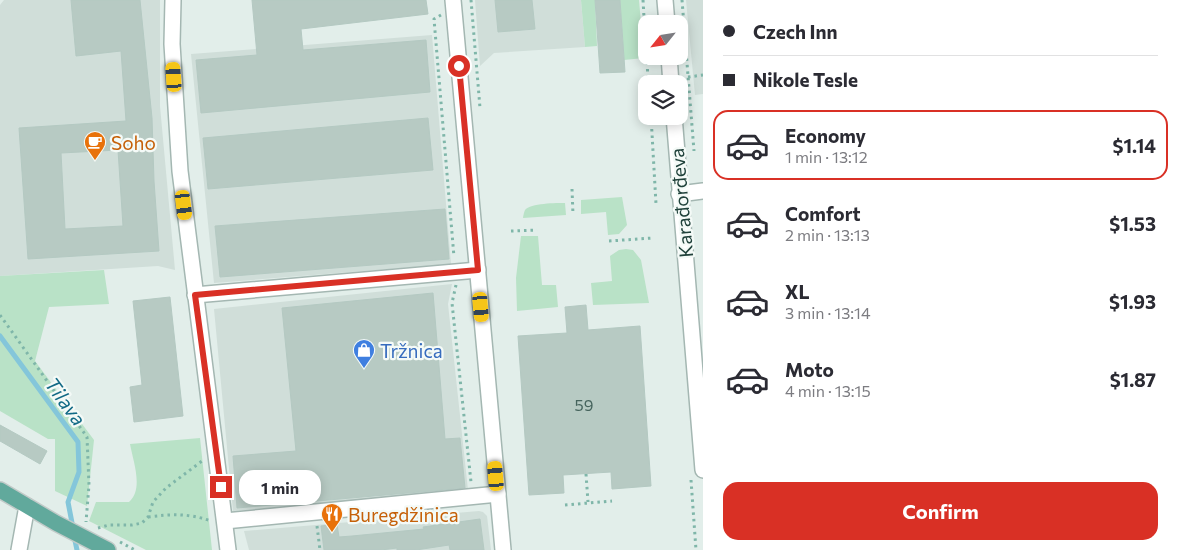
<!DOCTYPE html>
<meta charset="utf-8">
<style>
body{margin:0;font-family:Commissioner,sans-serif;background:#f7f7f7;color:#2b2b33;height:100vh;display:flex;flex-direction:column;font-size:19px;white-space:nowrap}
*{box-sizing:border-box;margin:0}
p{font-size:16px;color:#7c7c81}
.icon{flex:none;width:28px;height:28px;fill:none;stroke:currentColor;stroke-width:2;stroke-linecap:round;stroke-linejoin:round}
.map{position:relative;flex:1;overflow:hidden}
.side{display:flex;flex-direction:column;background:#fff;width:475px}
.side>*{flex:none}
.guide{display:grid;align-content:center;height:110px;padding:0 20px;background:#fff}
.needle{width:32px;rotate:240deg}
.controls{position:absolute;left:638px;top:15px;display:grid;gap:10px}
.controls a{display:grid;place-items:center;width:50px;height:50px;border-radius:10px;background:#fff;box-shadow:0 2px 12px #0003;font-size:25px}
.end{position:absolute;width:22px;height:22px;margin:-11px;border:6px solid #d93025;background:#fff;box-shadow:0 0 0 2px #fff}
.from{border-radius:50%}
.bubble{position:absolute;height:35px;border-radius:15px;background:#fff;box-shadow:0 2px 12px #0003;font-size:16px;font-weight:700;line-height:35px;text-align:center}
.car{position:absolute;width:15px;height:30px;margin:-15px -8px;border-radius:6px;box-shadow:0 0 4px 1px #0007;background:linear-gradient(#f5c518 24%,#345 0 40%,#f5c518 0 76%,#345 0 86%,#f5c518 0)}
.guide b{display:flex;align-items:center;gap:18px;height:48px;font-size:19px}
.guide b+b{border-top:1px solid #e1e1e2}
.guide i{width:12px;height:12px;background:#2b2b33}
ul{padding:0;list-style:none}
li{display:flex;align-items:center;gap:15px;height:70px;margin:0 10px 8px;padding:0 10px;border:2px solid transparent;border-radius:15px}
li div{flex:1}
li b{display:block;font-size:19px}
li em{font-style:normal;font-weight:700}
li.selected{border-color:#d93025}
li>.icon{width:45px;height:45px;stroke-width:1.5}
.action{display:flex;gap:10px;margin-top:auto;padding:10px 20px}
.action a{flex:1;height:58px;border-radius:15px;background:#d93025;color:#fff;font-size:20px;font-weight:700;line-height:58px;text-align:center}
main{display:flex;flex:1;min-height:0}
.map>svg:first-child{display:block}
.built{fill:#d0ded9}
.green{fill:#b9e2c7}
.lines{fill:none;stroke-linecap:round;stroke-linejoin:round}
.stream{stroke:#84c6da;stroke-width:5}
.building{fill:#b7cac3;stroke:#b4c9c2;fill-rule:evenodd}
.minor-casing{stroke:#a4b7b2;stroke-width:18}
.major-casing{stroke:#c1cac8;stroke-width:18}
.path{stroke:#7fb6a9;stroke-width:3;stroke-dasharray:2.5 4;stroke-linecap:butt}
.minor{stroke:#fff;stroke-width:15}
.major{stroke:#61a99c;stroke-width:15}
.route{stroke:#d93025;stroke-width:6}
.labels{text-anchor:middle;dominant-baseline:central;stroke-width:4.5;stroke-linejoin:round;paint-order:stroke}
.number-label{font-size:16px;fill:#46645d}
.food-label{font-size:19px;fill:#c56008;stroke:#f4faf7;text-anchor:start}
.street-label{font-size:19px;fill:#20423b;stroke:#f4faf7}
.shop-label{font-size:19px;fill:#366cbe;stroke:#f4faf7;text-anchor:start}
.water-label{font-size:20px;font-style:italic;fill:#126a86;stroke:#f4faf7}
</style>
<main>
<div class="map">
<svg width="703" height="550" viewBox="0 0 703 550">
<rect width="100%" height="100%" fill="#e2eeea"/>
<!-- built -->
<g class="built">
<polygon points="4,0 160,0 160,106 175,270 158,266 0,276 0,5"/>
<polygon points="475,0 581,0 585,47 494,53 480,66"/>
<polygon points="686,0 703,0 703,94 695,95"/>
<polygon points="432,35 451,264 214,283 191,54"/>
<polygon points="452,284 448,304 468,490 233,511 214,309"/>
<polygon points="479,511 483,512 487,516 491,550 249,550 244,531"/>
</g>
<!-- green -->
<g class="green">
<polygon points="581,0 595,0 597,46 585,47"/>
<polygon points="620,0 639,0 644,58 624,60"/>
<polygon points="622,197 627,225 619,234 608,235 606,212 581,214 581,200"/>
<path d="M565,203L566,215L523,218C523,217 524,212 525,210C530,203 557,203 565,203Z"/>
<polygon points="521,236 538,236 542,285 556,285 558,307 517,311 516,278"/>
<polygon points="626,249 633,250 641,260 649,303 593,305 591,283 612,281 610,256 619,250"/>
<polygon points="104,270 109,304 49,307 35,361 94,440 87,506 55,491 55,439 48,439 0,411 0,276"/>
<path d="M200,438L212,550H146L89,521L96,502H129C144,489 133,461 130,444Z"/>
</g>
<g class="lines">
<!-- stream -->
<g class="stream">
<polyline points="0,336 78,442 79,472 68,502 73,528"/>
<polyline points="74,536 77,550"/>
</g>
</g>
<!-- building -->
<g class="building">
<path d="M71,0H140L152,118L154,181L159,251L28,259L19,128L126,121L121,51L76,56ZM118,150L123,226L65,229L61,153Z"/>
<polygon points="252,0 426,0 428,14 301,29 303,50 426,40 430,92 201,113 196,60 257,55"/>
<polygon points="495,0 532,0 535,29 498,32"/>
<polygon points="595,0 620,0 625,72 600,73"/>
<polygon points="428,118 433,170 208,189 203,138"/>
<polygon points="445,209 449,259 220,277 215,226"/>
<polygon points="433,293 445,439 460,438 465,488 237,508 233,456 296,451 282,308"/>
<polygon points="170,297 183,416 134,422 130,387 142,385 133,301"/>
<polygon points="586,305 588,330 640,326 651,486 612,489 611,472 563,475 564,493 529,495 518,336 567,333 565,307"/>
<polygon points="0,425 47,451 40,464 0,441"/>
<polygon points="480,519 484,550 450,550 449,545 416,550 397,550 397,548 381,550 324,550 321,526 337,524 339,537 352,536 424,529 423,527"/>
</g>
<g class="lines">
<!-- minor casing -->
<g class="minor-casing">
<g id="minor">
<polyline points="173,0 172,44 180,171 228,550"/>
<polyline points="453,0 503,550"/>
<polyline points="665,0 667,24"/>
<polyline points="669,56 671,84"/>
<polyline points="674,116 703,470"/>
<polyline points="679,194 703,191"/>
<polyline points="195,295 478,270"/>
<polyline points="225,521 498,494"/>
<polyline points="19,550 27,506"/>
</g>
</g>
<!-- major casing -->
<g class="major-casing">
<polyline id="major" points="0,490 56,523 108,550"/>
</g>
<!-- path -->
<g class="path">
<polyline points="471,0 480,108"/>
<polyline points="643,0 646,52"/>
<polyline points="682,0 694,151"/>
<polyline points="441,15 434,19 454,257"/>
<polyline points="647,56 648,84"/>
<polyline points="688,77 703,75"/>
<polyline points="651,116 656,204"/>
<polyline points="572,189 573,215"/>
<polyline points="511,231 537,230"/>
<polyline points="609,241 653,238"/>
<polyline points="456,285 452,303 471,482"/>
<polyline points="0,315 87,437 89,485 86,522"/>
<polyline points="586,474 588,502"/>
<polyline points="691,480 696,550"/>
<polyline points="565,505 612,501"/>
<path d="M148,517C172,514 188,513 211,521"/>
<polyline points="317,526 320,550"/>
<polyline points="98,528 109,525 132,525 142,523 148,517 153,502 166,488 202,461"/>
<polyline points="120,542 135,550"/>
</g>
<!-- minor -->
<use href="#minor" class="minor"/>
<!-- major -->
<use href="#major" class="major"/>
</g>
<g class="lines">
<!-- route -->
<polyline class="route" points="221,487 195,295 478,270 459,66"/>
</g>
<!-- icons -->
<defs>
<g id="cafe-pin" transform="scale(1.125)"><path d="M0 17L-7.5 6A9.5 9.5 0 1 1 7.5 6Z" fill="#e8710a" stroke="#f4faf7"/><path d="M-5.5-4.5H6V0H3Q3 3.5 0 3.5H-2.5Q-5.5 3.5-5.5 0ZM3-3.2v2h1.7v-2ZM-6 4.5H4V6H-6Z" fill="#fff"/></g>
<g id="shop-pin" transform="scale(1.125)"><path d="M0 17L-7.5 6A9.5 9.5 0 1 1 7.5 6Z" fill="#3f7fe0" stroke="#f4faf7"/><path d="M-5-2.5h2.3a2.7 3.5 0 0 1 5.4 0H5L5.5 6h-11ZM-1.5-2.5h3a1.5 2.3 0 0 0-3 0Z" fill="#fff"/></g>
<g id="restaurant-pin" transform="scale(1.125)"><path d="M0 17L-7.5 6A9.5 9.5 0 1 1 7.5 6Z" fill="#e8710a" stroke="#f4faf7"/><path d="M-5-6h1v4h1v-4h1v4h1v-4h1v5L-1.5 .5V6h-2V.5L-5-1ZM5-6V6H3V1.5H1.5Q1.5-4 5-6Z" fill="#fff"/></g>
</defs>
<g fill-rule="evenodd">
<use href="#cafe-pin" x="95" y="142"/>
<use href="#shop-pin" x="364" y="350"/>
<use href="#restaurant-pin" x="332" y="514"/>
</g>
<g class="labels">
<!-- number labels -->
<g class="number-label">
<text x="584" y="404">59</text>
</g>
<!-- food labels -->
<g class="food-label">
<text x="111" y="142">Soho</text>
<text x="348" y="514">Buregdžinica</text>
</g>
<!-- street labels -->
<g class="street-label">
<text transform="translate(681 203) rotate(-95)">Karađorđeva</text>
</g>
<!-- shop labels -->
<g class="shop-label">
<text x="380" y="350">Tržnica</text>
</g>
<!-- water labels -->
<g class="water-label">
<text transform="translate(66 401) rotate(54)">Tilava</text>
</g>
</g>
</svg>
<div class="controls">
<a><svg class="needle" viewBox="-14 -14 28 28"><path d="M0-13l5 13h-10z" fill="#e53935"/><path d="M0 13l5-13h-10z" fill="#7c7c81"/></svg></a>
<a><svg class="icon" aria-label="layers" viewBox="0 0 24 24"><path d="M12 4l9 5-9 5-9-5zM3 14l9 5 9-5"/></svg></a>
</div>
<i class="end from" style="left:459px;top:66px"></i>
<i class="end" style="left:221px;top:487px"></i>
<div class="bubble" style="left:239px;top:470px;width:82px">1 min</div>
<i class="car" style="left:174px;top:77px;rotate:356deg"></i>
<i class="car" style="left:184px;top:205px;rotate:173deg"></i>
<i class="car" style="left:481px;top:307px;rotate:175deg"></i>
<i class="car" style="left:496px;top:476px;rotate:355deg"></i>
</div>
<section class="side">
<div class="guide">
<b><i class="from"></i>Czech Inn</b>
<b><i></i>Nikole Tesle</b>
</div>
<ul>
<li class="selected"><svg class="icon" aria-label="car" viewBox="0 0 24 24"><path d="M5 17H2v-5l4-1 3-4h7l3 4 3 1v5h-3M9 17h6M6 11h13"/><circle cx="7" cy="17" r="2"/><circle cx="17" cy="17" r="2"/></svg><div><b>Economy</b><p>1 min · 13:12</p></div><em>$1.14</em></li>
<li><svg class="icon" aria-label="car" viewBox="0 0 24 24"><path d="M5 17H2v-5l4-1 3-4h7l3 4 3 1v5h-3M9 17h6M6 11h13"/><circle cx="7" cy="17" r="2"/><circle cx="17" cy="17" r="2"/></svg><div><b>Comfort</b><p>2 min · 13:13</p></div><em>$1.53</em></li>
<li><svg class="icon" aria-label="car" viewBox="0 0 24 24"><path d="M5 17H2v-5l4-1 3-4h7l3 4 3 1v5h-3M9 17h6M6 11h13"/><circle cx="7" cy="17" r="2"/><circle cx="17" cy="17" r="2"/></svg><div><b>XL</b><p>3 min · 13:14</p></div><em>$1.93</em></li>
<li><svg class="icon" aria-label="car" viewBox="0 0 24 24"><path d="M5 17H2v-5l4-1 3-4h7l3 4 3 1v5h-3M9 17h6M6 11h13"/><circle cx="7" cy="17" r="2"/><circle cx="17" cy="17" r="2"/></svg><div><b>Moto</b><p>4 min · 13:15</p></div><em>$1.87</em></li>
</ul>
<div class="action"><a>Confirm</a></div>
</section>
</main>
